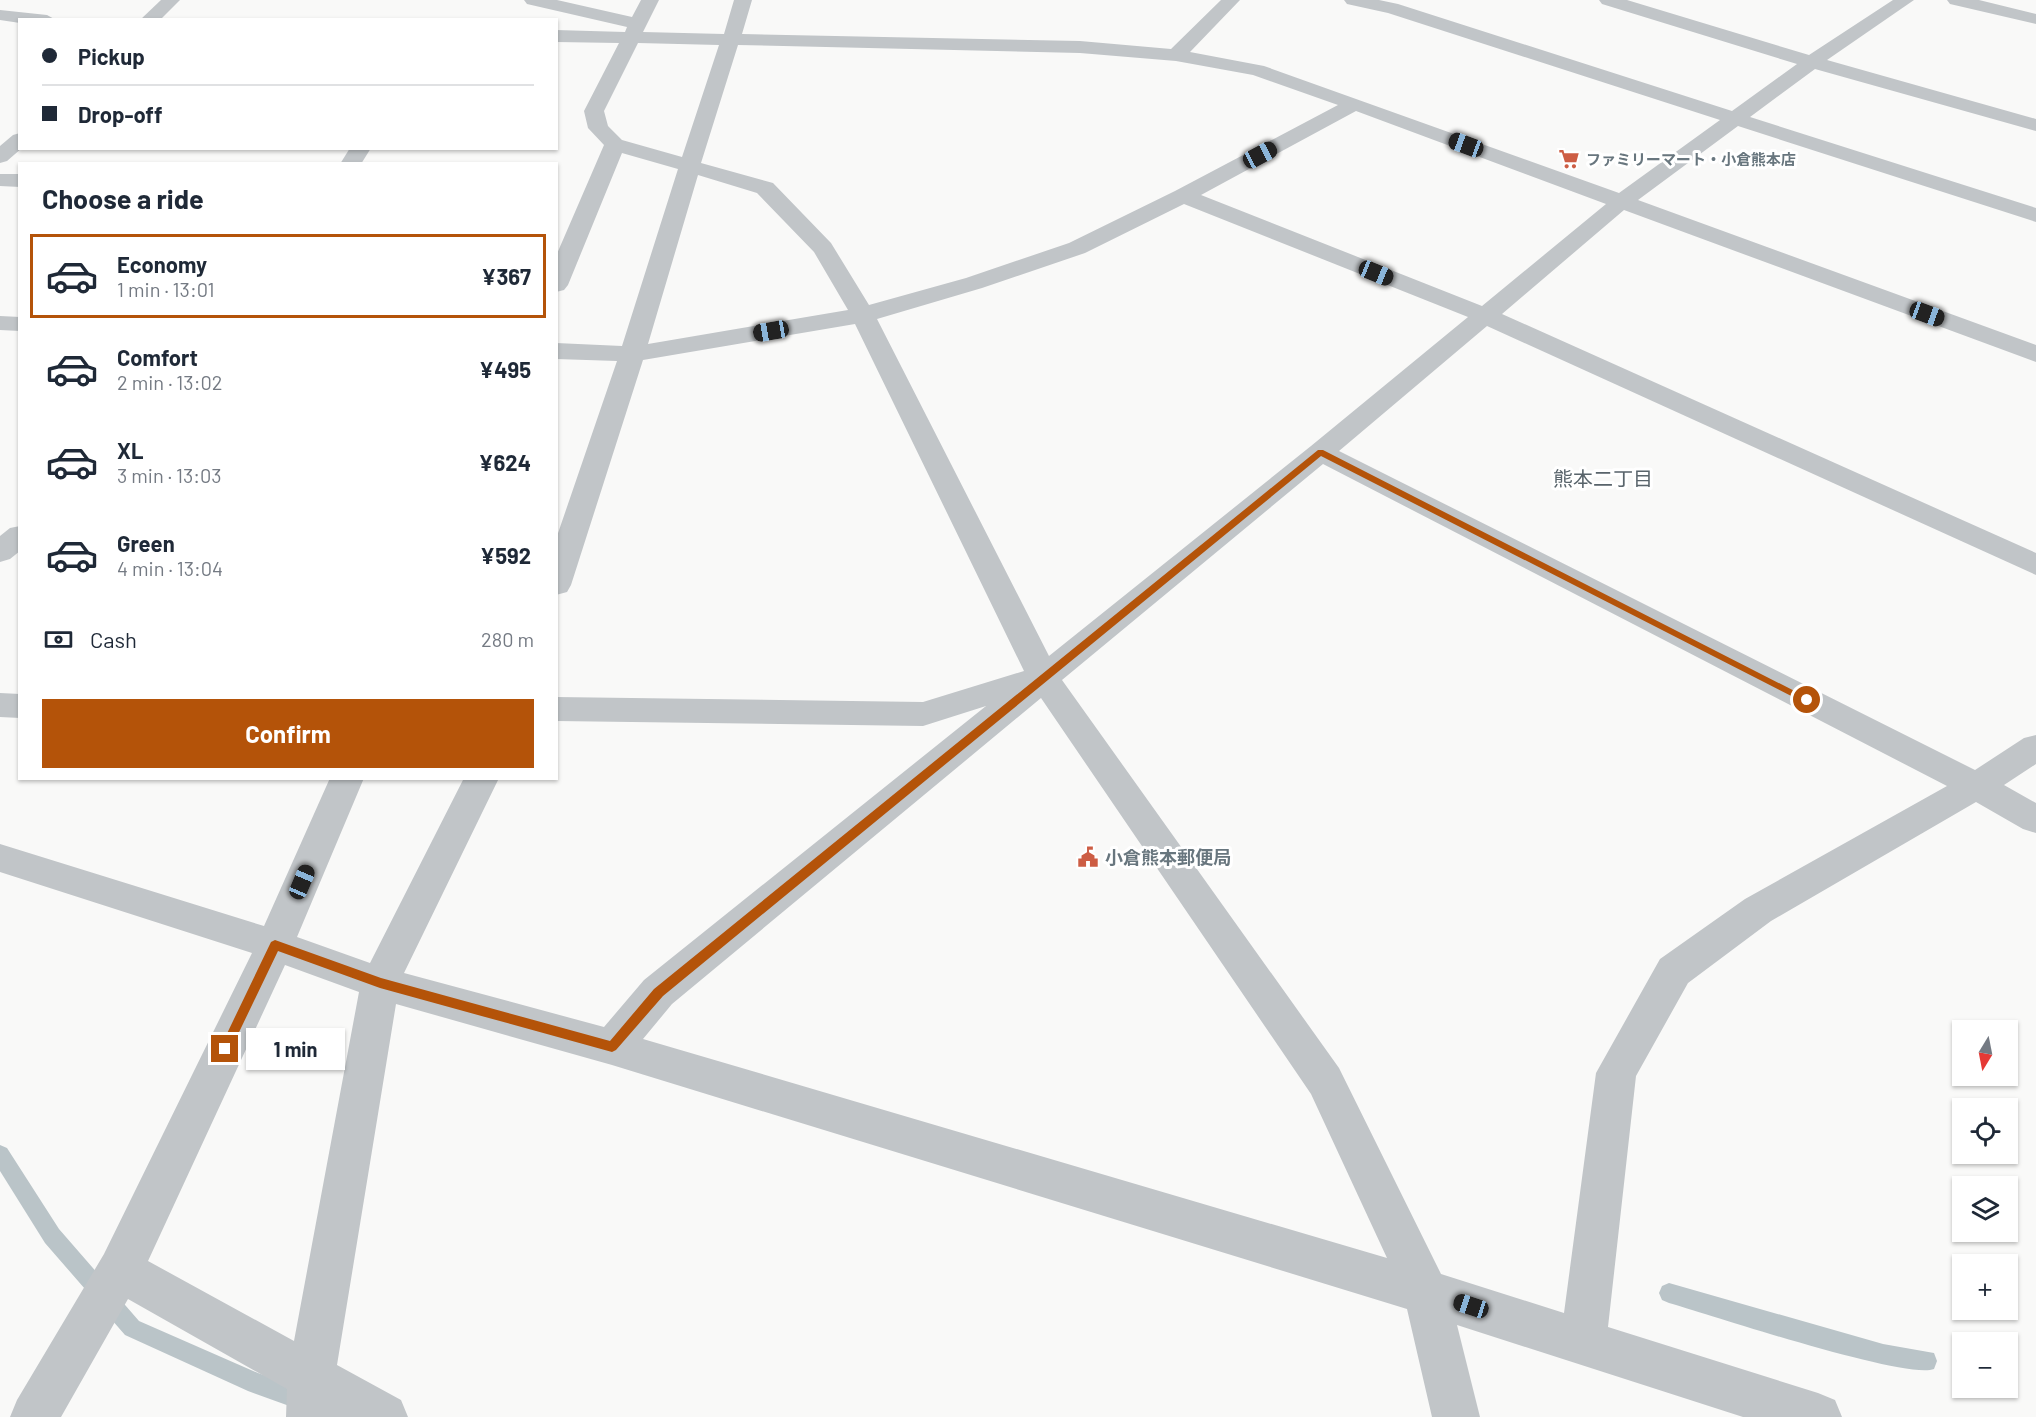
<!DOCTYPE html>
<meta charset="utf-8">
<style>
body{margin:0;font-family:Barlow,"Noto Sans JP",sans-serif;background:#f6f6f7;color:#1f2937;height:100vh;display:flex;flex-direction:column;font-size:22px;white-space:nowrap}
*{box-sizing:border-box;margin:0}
p{font-size:20px;color:#747a83}
.icon{flex:none;width:33px;height:33px;fill:none;stroke:currentColor;stroke-width:2;stroke-linecap:round;stroke-linejoin:round}
.map{position:relative;flex:1;overflow:hidden}
.side{position:absolute;left:18px;top:162px;width:540px;height:618px;display:flex;flex-direction:column;background:#fff;border-radius:0px;box-shadow:0 2px 4px #0004}
.side>*{flex:none}
.guide{position:absolute;left:18px;top:18px;width:540px;height:132px;border-radius:0px;box-shadow:0 2px 4px #0004;display:grid;align-content:center;height:132px;padding:0 24px;background:#fff}
.needle{width:39px;rotate:190deg}
.controls{position:absolute;left:1952px;top:1020px;display:grid;gap:12px}
.controls a{display:grid;place-items:center;width:66px;height:66px;border-radius:0px;background:#fff;box-shadow:0 2px 4px #0004;font-size:30px}
.end{position:absolute;width:27px;height:27px;margin:-14px;border:8px solid #b45309;background:#fff;box-shadow:0 0 0 3px #fff}
.from{border-radius:50%}
.bubble{position:absolute;height:42px;border-radius:0px;background:#fff;box-shadow:0 2px 4px #0004;font-size:20px;font-weight:700;line-height:42px;text-align:center}
.car{position:absolute;width:18px;height:36px;margin:-18px -9px;border-radius:8px;box-shadow:0 0 4px 2px #0007;background:linear-gradient(#222 24%,#8ab4d8 0 40%,#222 0 76%,#8ab4d8 0 86%,#222 0)}
.guide b{display:flex;align-items:center;gap:21px;height:57px;font-size:22px}
.guide b+b{border-top:2px solid #e0e1e3}
.guide i{width:15px;height:15px;background:#1f2937}
ul{padding:0;list-style:none}
li{display:flex;align-items:center;gap:18px;height:84px;margin:0 12px 9px;padding:0 12px;border:3px solid transparent;border-radius:0px}
li div{flex:1}
li b{display:block;font-size:22px}
li em{font-style:normal;font-weight:700}
li.on{border-color:#b45309}
li>.icon{width:54px;height:54px;stroke-width:1.5}
h2{padding:0 24px;font-size:27px;line-height:72px}
.pay{display:flex;align-items:center;gap:15px;height:66px;padding:0 24px;font-size:22px}
.pay p{margin-inline-start:auto}
.button{display:flex;gap:12px;margin-top:auto;padding:12px 24px}
.button a{flex:1;height:69px;border-radius:0px;background:#b45309;color:#fff;font-size:24px;font-weight:700;line-height:69px;text-align:center}
.map>svg:first-child{display:block}
.lines{fill:none;stroke-linecap:round;stroke-linejoin:round}
.stream{fill:#bac4c8;fill-rule:evenodd}
.minor{fill:#c1c5c8;fill-rule:evenodd}
.route{fill:#b45309}
.labels{text-anchor:middle;dominant-baseline:central;stroke-width:6;stroke-linejoin:round;paint-order:stroke}
.far-poi-label{font-size:15px;font-weight:bold;fill:#68767e;stroke:#fff;text-anchor:start}
.poi-label{font-size:18px;font-weight:bold;fill:#68767e;stroke:#fff;text-anchor:start}
.neighbourhood-label{font-size:20px;fill:#59646b;stroke:#fff}
</style>
<div class="map">
<svg width="2036" height="1417" viewBox="0 0 2036 1417">
<rect width="100%" height="100%" fill="#f9f9f8"/>
<g class="lines">
<!-- stream -->
<g class="stream">
<polygon points="0,1145 7,1148 59,1229 139,1321 258,1373 314,1393 317,1401 314,1409 306,1412 248,1391 125,1335 45,1243 0,1171"/>
<path d="M1669,1283L1883,1344L1934,1353L1937,1361L1934,1369C1905,1380 1711,1315 1669,1303L1662,1300L1659,1293L1662,1286Z"/>
</g>
<!-- minor -->
<g class="minor">
<polygon points="161,0 180,0 160,20 140,20"/>
<path d="M524,0H557L632,17L641,0H659L643,32L724,34L734,0H752L742,34L1080,41L1171,49L1221,0H1240L1190,52L1264,66L1619,193L1720,120L1388,13L1347,4L1344,0H1379L1398,4L1732,111L1797,64L1602,4L1599,0H1627L1809,55L1893,0H1914L1827,60L2036,119V131L1815,69L1750,117L2036,208V222L1738,126L1638,200L2036,345V362L1624,210L1502,314L2036,553V575L1487,326L1339,451L1975,770L2024,738L2036,735V764L2004,785L2036,803V833L2023,829L1976,802L1771,921L1688,983L1636,1076L1608,1327L1818,1393L1835,1400L1842,1417H1743L1457,1325L1480,1417H1432L1407,1309L612,1065L396,1004L337,1365L401,1400L408,1417H286L287,1389L128,1299L61,1417H10L17,1400L104,1254L252,953L0,872V844L264,926L330,778H364L297,937L370,963L464,778H499L404,973L604,1027L644,980L986,706L923,726L556,721V697L923,702L1024,671L855,324L643,360L571,585L567,592L556,595V539L617,361L556,359V343L622,346L678,169L622,153L568,285L564,290L556,292V256L604,145L588,128L584,111L619,43L556,42V30L625,32L627,27L527,4ZM638,43L719,45L682,157L622,140L608,126L604,111ZM738,45L1080,53L1176,61L1253,75L1338,105L1175,191L1069,243L966,278L869,305L831,243L773,183L701,163ZM1356,111L1606,204L1482,306L1201,195ZM698,175L757,193L814,252L848,310L648,344ZM1184,204L1468,317L1311,446L1049,656L877,319L982,288L1085,253ZM1323,464L1947,786L1745,899L1660,959L1596,1073L1564,1313L1441,1274L1339,1068L1062,680ZM1041,698L1311,1094L1387,1258L643,1039L672,1004ZM285,965L359,992L294,1341L148,1261Z"/>
<polygon points="1947,0 1979,0 2036,14 2036,24 1950,4"/>
<polygon points="0,10 47,15 56,20 20,20 20,23 0,20"/>
<polygon points="20,133 20,148 22,148 7,161 0,163 0,146 13,135"/>
<polygon points="350,148 371,148 361,164 340,164"/>
<polygon points="0,174 20,174 20,187 0,186"/>
<polygon points="0,316 20,317 20,331 0,330"/>
<polygon points="20,526 20,551 10,559 0,562 0,536 10,528"/>
<polygon points="0,693 20,694 20,718 0,717"/>
</g>
</g>
<!-- route -->
<polygon class="route" points="1318,450 1323,450 1812,700 1810,702 1803,702 1321,456 663,996 616,1050 612,1052 380,988 278,951 229,1053 221,1053 221,1046 271,942 275,940 381,978 610,1041 654,989"/>
<!-- icons -->
<defs>
<g id="supermarket-bare" transform="scale(1.62)"><path d="M-6-5.5h2.5l.6 2H6L4.5 2H-2.5L-4.4-4H-6ZM-1.5 3.2a1.3 1.3 0 1 0 .1 0ZM3 3.2a1.3 1.3 0 1 0 .1 0Z" fill="#cd5d44" stroke="#fff" stroke-width="2.5" paint-order="stroke"/></g>
<g id="civic-bare" transform="scale(1.62)"><path d="M-.6-6.5H3V-4.5H.6V-3L4-1V1h2V6H-6V1h2V-1L-.6-3ZM-1.2 2.5V6h2.4V2.5Z" fill="#cd5d44" stroke="#fff" stroke-width="2.5" paint-order="stroke"/></g>
</defs>
<g fill-rule="evenodd">
<use href="#supermarket-bare" x="1569" y="159"/>
<use href="#civic-bare" x="1088" y="857"/>
</g>
<g class="labels">
<!-- far-poi labels -->
<g class="far-poi-label">
<text x="1586" y="159">ファミリーマート・小倉熊本店</text>
</g>
<!-- poi labels -->
<g class="poi-label">
<text x="1105" y="857">小倉熊本郵便局</text>
</g>
<!-- neighbourhood labels -->
<g class="neighbourhood-label">
<text x="1603" y="478">熊本二丁目</text>
</g>
</g>
</svg>
<div class="controls">
<a><svg class="needle" viewBox="-14 -14 28 28"><path d="M0-13l5 13h-10z" fill="#e53935"/><path d="M0 13l5-13h-10z" fill="#747a83"/></svg></a>
<a><svg class="icon" aria-label="locate" viewBox="0 0 24 24"><circle cx="12" cy="12" r="6"/><path d="M12 2v4M12 18v4M2 12h4M18 12h4"/></svg></a>
<a><svg class="icon" aria-label="layers" viewBox="0 0 24 24"><path d="M12 4l9 5-9 5-9-5zM3 14l9 5 9-5"/></svg></a>
<a>+</a>
<a>−</a>
</div>
<i class="end from" style="left:1807px;top:700px"></i>
<i class="end" style="left:225px;top:1049px"></i>
<div class="bubble" style="left:246px;top:1028px;width:99px">1 min</div>
<i class="car" style="left:1466px;top:145px;rotate:290deg"></i>
<i class="car" style="left:1260px;top:155px;rotate:62deg"></i>
<i class="car" style="left:1376px;top:273px;rotate:112deg"></i>
<i class="car" style="left:1927px;top:314px;rotate:110deg"></i>
<i class="car" style="left:771px;top:331px;rotate:260deg"></i>
<i class="car" style="left:302px;top:882px;rotate:23deg"></i>
<i class="car" style="left:1471px;top:1306px;rotate:288deg"></i>
<div class="guide">
<b><i class="from"></i>Pickup</b>
<b><i></i>Drop-off</b>
</div>
<section class="side">
<h2>Choose a ride</h2>
<ul>
<li class="on"><svg class="icon" aria-label="car" viewBox="0 0 24 24"><path d="M5 17H2v-5l4-1 3-4h7l3 4 3 1v5h-3M9 17h6M6 11h13"/><circle cx="7" cy="17" r="2"/><circle cx="17" cy="17" r="2"/></svg><div><b>Economy</b><p>1 min · 13:01</p></div><em>¥367</em></li>
<li><svg class="icon" aria-label="car" viewBox="0 0 24 24"><path d="M5 17H2v-5l4-1 3-4h7l3 4 3 1v5h-3M9 17h6M6 11h13"/><circle cx="7" cy="17" r="2"/><circle cx="17" cy="17" r="2"/></svg><div><b>Comfort</b><p>2 min · 13:02</p></div><em>¥495</em></li>
<li><svg class="icon" aria-label="car" viewBox="0 0 24 24"><path d="M5 17H2v-5l4-1 3-4h7l3 4 3 1v5h-3M9 17h6M6 11h13"/><circle cx="7" cy="17" r="2"/><circle cx="17" cy="17" r="2"/></svg><div><b>XL</b><p>3 min · 13:03</p></div><em>¥624</em></li>
<li><svg class="icon" aria-label="car" viewBox="0 0 24 24"><path d="M5 17H2v-5l4-1 3-4h7l3 4 3 1v5h-3M9 17h6M6 11h13"/><circle cx="7" cy="17" r="2"/><circle cx="17" cy="17" r="2"/></svg><div><b>Green</b><p>4 min · 13:04</p></div><em>¥592</em></li>
</ul>
<div class="pay"><svg class="icon" aria-label="cash" viewBox="0 0 24 24"><path d="M3 7h18v10H3z"/><circle cx="12" cy="12" r="2"/></svg>Cash<p>280 m</p></div>
<div class="button"><a>Confirm</a></div>
</section>
</div>
